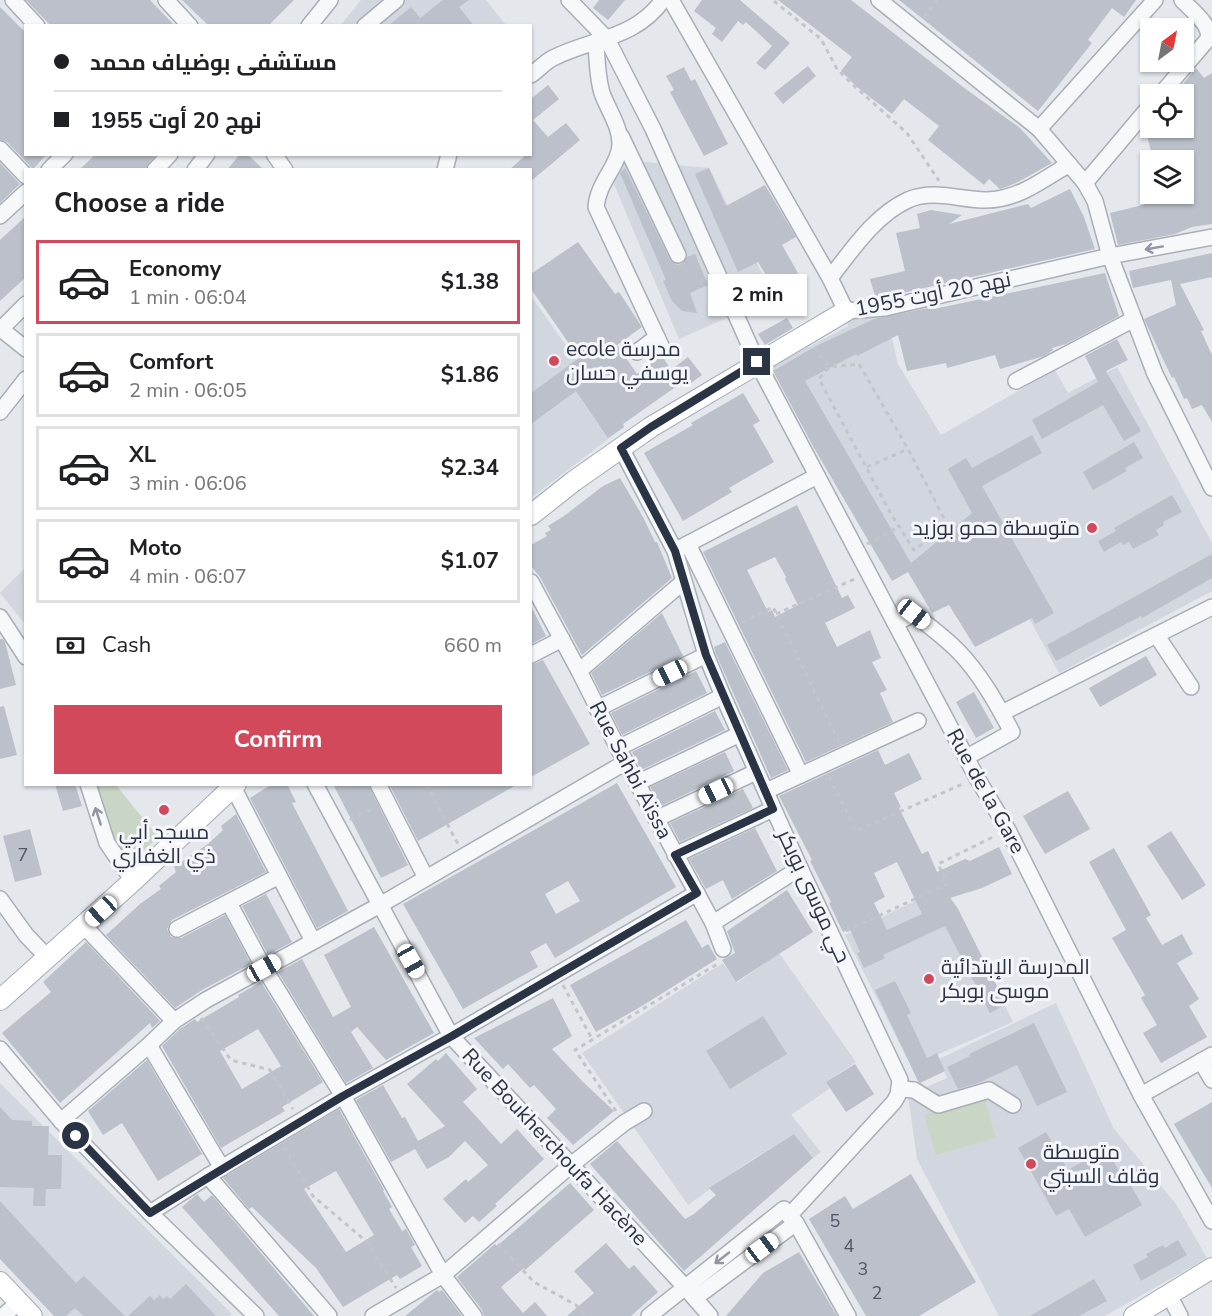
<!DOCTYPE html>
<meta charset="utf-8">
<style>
body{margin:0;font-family:"Nunito Sans",Cairo,sans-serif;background:#f2f2f2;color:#202124;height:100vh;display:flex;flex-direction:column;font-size:22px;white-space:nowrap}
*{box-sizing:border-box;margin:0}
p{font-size:20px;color:#757577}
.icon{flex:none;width:33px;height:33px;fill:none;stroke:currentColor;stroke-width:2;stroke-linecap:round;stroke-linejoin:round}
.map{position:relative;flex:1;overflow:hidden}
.drawer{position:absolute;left:24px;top:168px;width:508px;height:618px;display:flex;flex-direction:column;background:#fff;border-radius:0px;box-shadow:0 2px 4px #0004}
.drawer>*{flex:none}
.hud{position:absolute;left:24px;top:24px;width:508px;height:132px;border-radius:0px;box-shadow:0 2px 4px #0004;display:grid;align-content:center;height:132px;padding:0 30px;background:#fff}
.needle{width:39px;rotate:32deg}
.tools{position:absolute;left:1140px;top:18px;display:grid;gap:12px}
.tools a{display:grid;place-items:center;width:54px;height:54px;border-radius:0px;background:#fff;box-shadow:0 2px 4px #0004;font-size:30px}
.end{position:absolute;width:27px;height:27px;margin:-14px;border:8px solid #2b3445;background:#fff;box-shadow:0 0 0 3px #fff}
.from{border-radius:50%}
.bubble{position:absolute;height:42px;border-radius:0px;background:#fff;box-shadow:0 2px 4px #0004;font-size:20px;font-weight:700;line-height:42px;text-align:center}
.car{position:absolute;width:18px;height:36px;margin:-18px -9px;border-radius:8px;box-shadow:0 0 4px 2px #0007;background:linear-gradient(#fff 24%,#345 0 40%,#fff 0 76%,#345 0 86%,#fff 0)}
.hud b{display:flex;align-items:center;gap:21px;height:57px;font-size:22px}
.hud b+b{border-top:2px solid #e0e0e0}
.hud i{width:15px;height:15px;background:#202124}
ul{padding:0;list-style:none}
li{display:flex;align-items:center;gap:18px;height:84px;margin:0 12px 9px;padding:0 18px;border:3px solid #e0e0e0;border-radius:0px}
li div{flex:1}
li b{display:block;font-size:22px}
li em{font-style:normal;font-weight:700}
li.on{border-color:#d1495b}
li>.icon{width:54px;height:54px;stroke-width:1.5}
h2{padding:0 30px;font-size:27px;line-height:72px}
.pay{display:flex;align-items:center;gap:15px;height:66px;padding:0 30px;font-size:22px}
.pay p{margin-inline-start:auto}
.button{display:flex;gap:12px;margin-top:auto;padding:12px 30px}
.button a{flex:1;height:69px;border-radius:0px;background:#d1495b;color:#fff;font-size:24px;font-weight:700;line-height:69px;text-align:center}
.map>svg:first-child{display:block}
.built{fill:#d2d6de}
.green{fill:#c9d6c5}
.building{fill:#bbc0ca;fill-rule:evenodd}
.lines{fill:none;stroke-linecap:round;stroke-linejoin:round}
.minor-casing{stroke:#a9aeb7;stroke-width:18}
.major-casing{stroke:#a3abb8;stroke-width:22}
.path{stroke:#c2c5cb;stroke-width:3;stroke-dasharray:4.5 4.5;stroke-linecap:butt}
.minor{stroke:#f7f8fa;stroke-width:15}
.major{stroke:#fff;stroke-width:20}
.oneway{stroke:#9196a0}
.route{stroke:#2b3445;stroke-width:8}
.poi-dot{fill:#d1495b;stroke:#f4f6f9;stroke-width:2}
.labels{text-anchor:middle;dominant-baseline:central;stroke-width:6;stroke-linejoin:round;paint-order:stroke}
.number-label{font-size:18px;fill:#4f5766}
.street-label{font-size:21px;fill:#2b3445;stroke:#f4f6f9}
.poi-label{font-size:21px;fill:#2b3445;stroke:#f4f6f9;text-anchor:start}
</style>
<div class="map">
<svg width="1212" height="1316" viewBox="0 0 1212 1316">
<rect width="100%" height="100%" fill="#e4e7ec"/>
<!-- built -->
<g class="built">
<polygon points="361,0 486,0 506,25 340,26"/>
<polygon points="624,160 709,168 774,297 679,339 611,177"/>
<polygon points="531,296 624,427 531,498"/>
<polygon points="885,308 898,364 941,435 1055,370 1068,393 1117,367 1212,543 1212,591 1059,673 972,514 897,577 771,367 848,326 846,311"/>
<polygon points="25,568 25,624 0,593"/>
<polygon points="944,887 958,909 1013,1022 911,1066 845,935"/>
<polygon points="779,953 856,1062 826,1082 830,1088 791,1115 821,1152 813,1158 794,1134 742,1166 688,1205 582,1053 723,963 737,983"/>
<polygon points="1056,1003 1114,1129 1176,1204 1207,1258 1105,1316 999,1316 917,1159 908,1095 947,1078 939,1059"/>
<polygon points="0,1083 232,1314 229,1316 61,1316 0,1254"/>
</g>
<!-- green -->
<g class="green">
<polygon points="93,785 116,785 158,837 129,864 111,840"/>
<polygon points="984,1098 996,1138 936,1155 924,1115"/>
</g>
<!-- building -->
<g class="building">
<polygon points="26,0 150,0 175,26 51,26"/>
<polygon points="182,0 294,0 268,26 209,26"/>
<polygon points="443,0 469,0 459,7 474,26 388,26 411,7 420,18"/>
<polygon points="599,0 625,0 608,20 593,8"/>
<polygon points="702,0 740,0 790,43 765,70 756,63 772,46 746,22 743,25 738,21 722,42 712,34 716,28 694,11"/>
<polygon points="778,0 851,0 967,90 1020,128 1052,163 1018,182 1006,187 1000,189 989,179 984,185 928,140 939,126 904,99 892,114 857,87 841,71 852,57"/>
<polygon points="899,0 1136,0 1124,17 1112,8 1088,40 1092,43 1038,111"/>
<polygon points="0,7 26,33 26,154 47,154 33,169 7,142 0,140"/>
<polygon points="808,66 816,76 783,104 774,93"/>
<polygon points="684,67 691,81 695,79 728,144 704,156 670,92 674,90 666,76"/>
<polygon points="1196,68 1204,78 1212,73 1212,224 1192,227 1175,234 1118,245 1110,213 1163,200 1161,194 1184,194 1184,160 1153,160 1147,135 1166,128 1184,128 1184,107 1189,100 1178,90"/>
<polygon points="548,85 559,99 533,120 548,137 566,123 580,140 531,181 531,170 509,170 527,154 531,154 531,99"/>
<polygon points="96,154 156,154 145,170 79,170"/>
<polygon points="240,154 247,154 264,170 227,170"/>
<polygon points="0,163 20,184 0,203"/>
<polygon points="625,168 670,260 677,265 682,264 687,257 695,254 708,285 690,293 697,313 682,311 672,301 663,281 666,280 620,173"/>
<polygon points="709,168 726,206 765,185 796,237 782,245 798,273 773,287 758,262 738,272 695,174"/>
<polygon points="1070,189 1084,217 1095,249 876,299 870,279 905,271 896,233 920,228 917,214 931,210 962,215 949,224 1028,204 1031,208"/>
<polygon points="26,216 26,277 0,301 0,240"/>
<polygon points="578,242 615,294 619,292 642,327 617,345 637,374 658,358 664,359 671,370 688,357 702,375 687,386 684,381 623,424 624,427 608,438 576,391 531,424 531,393 579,358 531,289 531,274"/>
<polygon points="1212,253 1212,277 1180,284 1204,330 1201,331 1212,355 1212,422 1202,405 1192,409 1187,398 1184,399 1174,377 1172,378 1144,319 1176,305 1171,280 1133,288 1129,271"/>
<polygon points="1105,273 1119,316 1066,344 1052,348 1053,350 1044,356 1000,369 995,355 947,368 946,363 907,371 898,335 857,356 856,354 805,381 911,563 972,513 948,469 966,458 972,468 1032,435 1042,453 982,486 1054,613 1035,624 1032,618 975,647 949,605 932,613 908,572 892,581 814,448 773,371 816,346 874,319 933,307 934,309"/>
<polygon points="787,318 793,328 765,345 758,334"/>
<polygon points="1117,339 1128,360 1106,371 1141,431 1124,441 1103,405 1042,439 1032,420 1098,382 1085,356"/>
<polygon points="743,393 760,421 753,425 774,462 729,488 732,492 683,521 644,453 693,425 691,423"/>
<polygon points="1134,442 1143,458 1125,468 1127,471 1093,490 1083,472"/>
<polygon points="620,478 643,517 655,542 657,542 672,578 582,655 540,577 531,566 531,545 547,536 545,533 551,530 548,526 564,516 603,486"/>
<polygon points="1172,495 1182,512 1163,522 1164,525 1156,530 1159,535 1133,549 1129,542 1123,545 1121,542 1104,552 1098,541 1116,531 1114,528"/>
<path d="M797,505L842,598L848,595L855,608L825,623L837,647L870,630L881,658L872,662L887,690L880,693L893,722L806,762L703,552ZM775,557L786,577L785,579L798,605L775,617L772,610L768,612L747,570Z"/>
<polygon points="1212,554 1212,578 1142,618 1141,616 1056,661 1047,645"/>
<polygon points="531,606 546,636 531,644"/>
<polygon points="662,613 683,656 602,695 591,673"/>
<polygon points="0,639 3,639 5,642 16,685 0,689"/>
<polygon points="725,642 788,770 771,778 715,652 714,647"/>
<polygon points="1146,656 1157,675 1100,707 1089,688"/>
<polygon points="543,660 590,744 531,777 531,665"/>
<polygon points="696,671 707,693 622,735 611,713"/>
<polygon points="974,692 994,728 976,738 956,702"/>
<polygon points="4,706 17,755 0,759 0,707"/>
<polygon points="715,711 725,730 641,770 632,752"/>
<path d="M878,750L885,765L909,753L922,779L894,793L901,807L899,808L922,854L928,851L937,872L965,859L970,861L999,847L1012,874L982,888L950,898L958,909L1006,1004L990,1013L945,926L883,955L885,958L864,968L857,953L860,952L850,929L843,932L829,903L831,902L810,861L812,860L779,796ZM897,862L922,914L887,930L874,903L885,897L874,873Z"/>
<polygon points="725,752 734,771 661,806 650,787"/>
<path d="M617,783L676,887L555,958L546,943L530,952L538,967L463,1009L403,904ZM568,881L580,901L556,914L545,894Z"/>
<polygon points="55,784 75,784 82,806 63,811"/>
<polygon points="272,784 287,784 296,802 292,803 348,911 317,928 250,798"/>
<polygon points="333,784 368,784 408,865 381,878"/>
<polygon points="389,784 518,784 418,841"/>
<polygon points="743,789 753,808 680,842 670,823"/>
<polygon points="1068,791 1090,829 1045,854 1023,816"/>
<polygon points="236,814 266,872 172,920 167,929 171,937 181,938 225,915 251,964 202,990 175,1008 106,935 140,904 161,889 159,886 176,872 174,867 208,844 223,830 221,826"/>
<polygon points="755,828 777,871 732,899 723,880 706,889 689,859"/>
<polygon points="30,829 42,875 15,882 3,836"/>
<polygon points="1171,831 1206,885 1182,900 1147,846"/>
<polygon points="1114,848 1151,915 1146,918 1162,945 1182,934 1193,954 1177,963 1199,999 1189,1006 1207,1037 1161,1063 1143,1033 1157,1025 1141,998 1145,995 1112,938 1126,930 1089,862"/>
<polygon points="787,890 813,932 736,982 722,960 735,953 727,931"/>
<polygon points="266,894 292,942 268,955 242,906"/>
<polygon points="686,920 702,948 708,944 717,959 637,1009 596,1032 570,985"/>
<polygon points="374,927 434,1033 386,1060 357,1027 351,1032 373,1068 346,1083 278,972 302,959 333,1017 351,1007 324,955"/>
<polygon points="86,942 160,1021 152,1028 150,1023 60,1103 2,1033 51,992 43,982"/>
<polygon points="895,981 911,1013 907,1015 927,1058 937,1053 945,1071 920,1083 918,1081 875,990"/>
<path d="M261,982L323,1082L282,1107L285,1111L221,1148L162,1046L180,1029L195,1019L197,1022L239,997L238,995ZM258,1029L281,1066L242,1089L220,1051Z"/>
<polygon points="553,998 572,1036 552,1049 583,1082 614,1111 573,1145 547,1118 556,1109 534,1085 530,1088 508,1064 503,1069 474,1038"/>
<polygon points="763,1016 787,1054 730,1089 706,1051"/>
<polygon points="1034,1023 1067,1092 1037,1106 1017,1065 978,1083 958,1089 947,1067 970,1056 969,1054"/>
<polygon points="446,1053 477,1089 463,1102 501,1144 517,1129 544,1159 495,1204 497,1206 479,1222 473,1216 465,1223 443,1199 466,1179 468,1182 488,1165 465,1141 449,1157 427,1169 415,1149 391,1162 356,1100 383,1085 402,1118 405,1117 418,1141 445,1126 407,1084 436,1059 438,1061"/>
<polygon points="147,1060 202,1154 158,1181 122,1123 103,1135 88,1111"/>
<polygon points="855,1064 874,1094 846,1112 826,1082"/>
<polygon points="1212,1102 1212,1188 1174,1124"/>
<polygon points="0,1107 12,1120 32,1121 32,1126 49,1126 48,1155 62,1155 61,1189 46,1189 45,1206 33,1206 34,1188 0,1187"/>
<path d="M339,1109L384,1190L383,1191L392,1207L389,1209L402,1231L406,1229L415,1245L411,1247L422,1266L400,1279L397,1275L343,1307L316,1268L252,1207L249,1209L223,1178ZM336,1171L374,1235L346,1252L304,1189Z"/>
<polygon points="1046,1132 1068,1170 1106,1148 1127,1185 1130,1184 1142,1205 1085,1237 1069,1209 1056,1216 1018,1148"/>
<polygon points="794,1134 813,1158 684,1271 590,1164 617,1141 685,1219 694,1214 716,1195 709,1188"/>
<polygon points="911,1174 976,1282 919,1316 866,1316 809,1219 845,1196 853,1209"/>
<polygon points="570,1183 594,1210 525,1270 524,1268 501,1287 523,1313 535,1302 547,1316 484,1316 482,1310 457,1277 495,1244 497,1246"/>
<polygon points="197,1194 204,1202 212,1195 314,1316 279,1316 182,1207"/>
<polygon points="0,1201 76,1283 84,1276 125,1316 83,1316 75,1308 66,1316 54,1316 0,1259"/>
<polygon points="1178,1240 1187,1255 1141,1281 1133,1265 1148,1257 1146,1254 1163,1245 1165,1248"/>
<polygon points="606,1243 629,1269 634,1265 658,1292 631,1316 567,1316 594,1293 574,1271"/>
<polygon points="799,1252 837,1316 726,1316 763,1273"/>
<polygon points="1094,1279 1107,1301 1079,1316 1030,1316"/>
<polygon points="186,1284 216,1316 128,1316 150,1296 154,1300 160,1295 163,1299 167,1296 170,1299"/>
<polygon points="437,1290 439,1292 442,1290 462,1316 405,1316"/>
</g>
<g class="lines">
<!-- minor casing -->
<g class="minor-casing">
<g id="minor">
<polyline points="13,0 37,26"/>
<polyline points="166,0 190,26"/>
<polyline points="569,0 607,39 653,129 757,362 977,778 1008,830 1141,1095 1212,1221"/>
<polyline points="671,0 830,278 846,311 885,308 1110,256 1212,237"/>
<polyline points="879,0 1039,129 1085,183 1095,201 1110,256 1155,374 1212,488"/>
<polyline points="309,26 330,0"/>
<polyline points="365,26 396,0"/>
<path d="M596,41C597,59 597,76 602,93C608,110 621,127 620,146C618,167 598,182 596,207L663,350"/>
<path d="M531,75C538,70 545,62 553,58C593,38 635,39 663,0"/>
<path d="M1161,94L1208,39C1212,25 1191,10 1182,0"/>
<polyline points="1039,129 1155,0"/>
<polyline points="621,136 678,255"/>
<polyline points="0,149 26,176"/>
<polyline points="274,154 285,170"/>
<polyline points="49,170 65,154"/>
<polyline points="155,170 170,154"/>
<polyline points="195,170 207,154"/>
<polyline points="445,170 449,154"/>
<polyline points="1085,183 1150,106"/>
<polyline points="0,216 26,192"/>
<path d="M830,278C852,250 875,215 908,200C934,189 959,200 986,200C1017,200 1043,180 1069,164"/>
<polyline points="26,304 1,329 26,349"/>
<polyline points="637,352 657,337"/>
<polyline points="1016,381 1134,319"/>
<polyline points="0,412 26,379"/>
<polyline points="621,448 675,551 706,655 723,696 800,868 900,1080 898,1095 894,1102 789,1216"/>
<polyline points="688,544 801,775"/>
<polyline points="680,548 817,476"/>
<polyline points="531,582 579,671 618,748 713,923 723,949"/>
<polyline points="0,617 26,657"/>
<path d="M895,623L914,614C928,625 944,637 957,650C980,673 997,704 1012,732L967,757"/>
<polyline points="1157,636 1191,687"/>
<polyline points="531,655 562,639"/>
<polyline points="579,671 683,582"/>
<polyline points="597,709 706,655"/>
<polyline points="1002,713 1212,607"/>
<polyline points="618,748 723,696"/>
<polyline points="637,783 740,734"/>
<polyline points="88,784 107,843 133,881"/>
<polyline points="315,784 451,1036 685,1287 710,1316"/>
<polyline points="378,784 426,878"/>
<polyline points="233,787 313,941"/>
<polyline points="766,791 918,721"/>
<polyline points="656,819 756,772"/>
<polyline points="675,855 773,809"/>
<polyline points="0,899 26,935 48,958"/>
<polyline points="229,903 264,968 343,1096 451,1036 697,893"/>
<polyline points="713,923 800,868"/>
<polyline points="84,926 174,1021"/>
<polyline points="177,929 279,876"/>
<polyline points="149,1045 222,1168"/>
<polyline points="0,1049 61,1121 150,1213 256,1316"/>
<polyline points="1201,1061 1212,1080"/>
<polyline points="900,1089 914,1090 938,1105 989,1090 1013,1105"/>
<polyline points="1141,1095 1212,1055"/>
<polyline points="61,1121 149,1045 174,1021 206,1000 380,905 626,762"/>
<polyline points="208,1176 343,1096 443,1275 373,1316"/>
<polyline points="150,1213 208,1176 329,1316"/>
<polyline points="1169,1295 1180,1316"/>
<polyline points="695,1298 796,1223"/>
<polyline points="3,1316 19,1302"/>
<polyline points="474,1316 443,1275 571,1165 624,1123 644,1111"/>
<polyline points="649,1316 784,1209 796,1223 848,1316"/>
</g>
</g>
<!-- major casing -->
<g class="major-casing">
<g id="major">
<polyline points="531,515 574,481 651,427 846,311"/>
<polyline points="0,1000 133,881 236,784"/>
<polyline points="0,1282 32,1316"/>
<polyline points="1134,1316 1212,1268"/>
</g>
</g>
<!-- path -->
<g class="path">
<polyline points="774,1 821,39 837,69 853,85 907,133 939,181"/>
<polyline points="924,17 938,0"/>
<polyline points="815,348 829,367 859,364 908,449 948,526 914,550 891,514 819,379 829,367"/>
<polyline points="867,467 908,449"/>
<polyline points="867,544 899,527"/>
<polyline points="776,614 857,578"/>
<polyline points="742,622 773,607 839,742"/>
<polyline points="829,777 856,831 965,783"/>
<polyline points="426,784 458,844"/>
<polyline points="350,820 374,808"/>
<polyline points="846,931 947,884 938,864 995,836"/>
<polyline points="563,985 592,1039"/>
<polyline points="201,1018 231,1060 270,1070 293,1109"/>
<polyline points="616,1111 575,1050 719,963"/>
<polyline points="284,1147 313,1196 367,1242 396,1288"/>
<polyline points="498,1244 534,1282 576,1305 586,1316"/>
</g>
<!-- minor -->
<use href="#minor" class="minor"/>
<!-- major -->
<use href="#major" class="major"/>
</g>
<!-- one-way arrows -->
<defs><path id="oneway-shaft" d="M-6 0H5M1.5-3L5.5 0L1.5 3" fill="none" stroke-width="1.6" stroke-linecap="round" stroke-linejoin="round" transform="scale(1.5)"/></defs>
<g class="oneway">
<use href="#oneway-shaft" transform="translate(1154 248) rotate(170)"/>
<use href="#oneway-shaft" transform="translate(98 816) rotate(-108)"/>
<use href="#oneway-shaft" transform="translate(722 1258) rotate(142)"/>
</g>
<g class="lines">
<!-- route -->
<polyline class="route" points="76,1136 150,1213 343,1096 452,1036 697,893 675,855 773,809 706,655 675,551 621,448 651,427 757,362"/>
</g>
<!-- markers -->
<g class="poi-dot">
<circle cx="554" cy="361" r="6"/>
<circle cx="1092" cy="528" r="6"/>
<circle cx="164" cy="810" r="6"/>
<circle cx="929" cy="979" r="6"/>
<circle cx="1031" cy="1164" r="6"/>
</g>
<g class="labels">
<!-- number labels -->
<g class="number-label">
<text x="23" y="855">7</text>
<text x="835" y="1221">5</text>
<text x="849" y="1246">4</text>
<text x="863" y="1269">3</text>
<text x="877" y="1293">2</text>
</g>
<!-- street labels -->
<g class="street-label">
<text transform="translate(933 294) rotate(-11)">نهج 20 أوت 1955</text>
<text transform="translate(631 770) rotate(62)">Rue Sahbi Aïssa</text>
<text transform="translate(986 791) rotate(61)">Rue de la Gare</text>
<text transform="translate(814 896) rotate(65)">حي موسى بوبكر</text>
<text transform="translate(555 1147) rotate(47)">Rue Boukherchoufa Hacène</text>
</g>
<!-- poi labels -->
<g class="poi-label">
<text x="566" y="349">ecole مدرسة<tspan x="566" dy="24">يوسفي حسان</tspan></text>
<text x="1080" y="528" text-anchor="end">متوسطة حمو بوزيد</text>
<text x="164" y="832" text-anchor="middle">مسجد أبي<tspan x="164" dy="24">ذي الغفاري</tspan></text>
<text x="941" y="967">المدرسة الإبتدائية<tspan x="941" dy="24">موسى بوبكر</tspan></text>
<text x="1043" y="1152">متوسطة<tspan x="1043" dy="24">وقاف السبتي</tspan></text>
</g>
</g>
</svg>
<div class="tools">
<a><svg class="needle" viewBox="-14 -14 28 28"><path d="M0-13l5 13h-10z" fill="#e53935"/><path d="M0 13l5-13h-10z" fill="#757577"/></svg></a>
<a><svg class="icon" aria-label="locate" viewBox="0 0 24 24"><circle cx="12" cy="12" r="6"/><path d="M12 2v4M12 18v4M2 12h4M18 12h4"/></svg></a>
<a><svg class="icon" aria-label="layers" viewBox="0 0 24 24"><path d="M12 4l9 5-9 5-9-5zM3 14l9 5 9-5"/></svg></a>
</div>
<i class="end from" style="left:76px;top:1136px"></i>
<i class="end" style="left:757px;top:362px"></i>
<div class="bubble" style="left:708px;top:274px;width:99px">2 min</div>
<i class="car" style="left:914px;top:614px;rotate:128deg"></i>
<i class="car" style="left:670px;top:673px;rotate:244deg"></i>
<i class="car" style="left:716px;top:791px;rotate:245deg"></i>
<i class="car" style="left:101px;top:911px;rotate:228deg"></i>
<i class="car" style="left:411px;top:961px;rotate:151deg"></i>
<i class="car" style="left:264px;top:968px;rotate:61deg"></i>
<i class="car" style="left:762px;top:1248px;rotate:53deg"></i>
<div class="hud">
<b><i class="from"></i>مستشفى بوضياف محمد</b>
<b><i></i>نهج 20 أوت 1955</b>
</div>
<section class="drawer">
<h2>Choose a ride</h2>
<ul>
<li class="on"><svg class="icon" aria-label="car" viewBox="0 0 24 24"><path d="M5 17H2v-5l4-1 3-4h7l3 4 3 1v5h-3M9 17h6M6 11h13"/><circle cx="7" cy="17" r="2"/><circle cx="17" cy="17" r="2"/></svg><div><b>Economy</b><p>1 min · 06:04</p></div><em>$1.38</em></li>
<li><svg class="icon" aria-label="car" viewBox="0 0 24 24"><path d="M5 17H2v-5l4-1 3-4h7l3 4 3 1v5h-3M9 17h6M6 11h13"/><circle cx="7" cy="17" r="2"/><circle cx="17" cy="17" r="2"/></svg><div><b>Comfort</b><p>2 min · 06:05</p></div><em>$1.86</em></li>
<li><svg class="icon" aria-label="car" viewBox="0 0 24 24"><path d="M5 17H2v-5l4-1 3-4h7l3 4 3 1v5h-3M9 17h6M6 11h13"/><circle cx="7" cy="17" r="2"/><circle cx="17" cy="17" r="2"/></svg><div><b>XL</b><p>3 min · 06:06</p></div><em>$2.34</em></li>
<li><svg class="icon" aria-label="car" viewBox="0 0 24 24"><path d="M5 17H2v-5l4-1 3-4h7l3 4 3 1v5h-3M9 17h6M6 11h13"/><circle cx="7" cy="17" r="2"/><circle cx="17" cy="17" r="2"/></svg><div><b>Moto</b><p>4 min · 06:07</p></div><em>$1.07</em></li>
</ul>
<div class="pay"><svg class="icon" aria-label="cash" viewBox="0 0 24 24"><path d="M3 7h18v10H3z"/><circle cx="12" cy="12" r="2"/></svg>Cash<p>660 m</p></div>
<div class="button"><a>Confirm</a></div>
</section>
</div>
